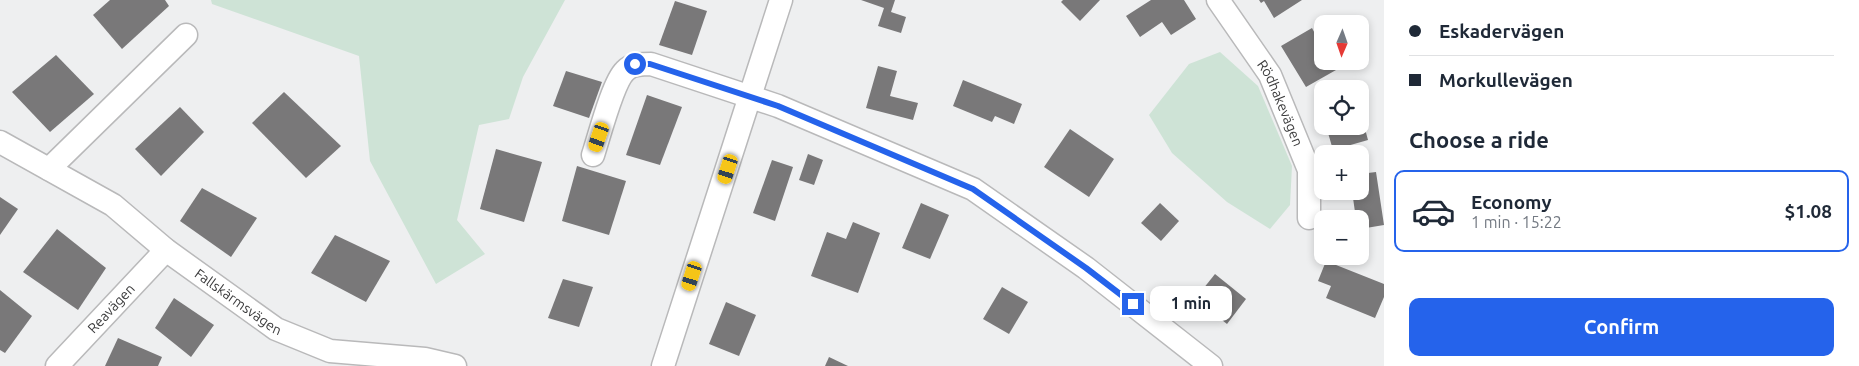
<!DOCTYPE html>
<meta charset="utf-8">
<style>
body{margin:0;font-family:Ubuntu,sans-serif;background:#f6f6f7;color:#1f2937;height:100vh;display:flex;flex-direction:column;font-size:19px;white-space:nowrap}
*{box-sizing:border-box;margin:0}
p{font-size:16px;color:#747a83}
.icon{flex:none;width:28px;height:28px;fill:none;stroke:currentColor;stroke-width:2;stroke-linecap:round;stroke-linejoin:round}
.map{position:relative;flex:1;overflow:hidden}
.drawer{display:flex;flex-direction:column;background:#fff;width:475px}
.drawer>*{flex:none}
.hud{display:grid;align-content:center;height:110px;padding:0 25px;background:#fff}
.needle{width:32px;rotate:182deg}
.tools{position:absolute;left:1314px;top:15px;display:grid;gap:10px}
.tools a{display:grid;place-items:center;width:55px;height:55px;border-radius:10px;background:#fff;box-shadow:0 2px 8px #0003;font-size:25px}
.end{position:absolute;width:22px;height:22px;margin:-11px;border:6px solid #2563eb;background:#fff;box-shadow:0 0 0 2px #fff}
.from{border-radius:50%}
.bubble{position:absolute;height:35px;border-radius:10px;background:#fff;box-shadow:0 2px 8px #0003;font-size:16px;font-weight:600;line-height:35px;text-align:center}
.car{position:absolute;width:15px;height:30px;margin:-15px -8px;border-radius:6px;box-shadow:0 0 4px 1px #0007;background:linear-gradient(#f5c518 24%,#345 0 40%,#f5c518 0 76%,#345 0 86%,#f5c518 0)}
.hud b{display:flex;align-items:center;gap:18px;height:48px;font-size:19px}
.hud b+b{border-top:1px solid #e0e1e3}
.hud i{width:12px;height:12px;background:#1f2937}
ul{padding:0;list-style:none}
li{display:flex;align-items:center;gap:15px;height:82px;margin:0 10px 8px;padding:0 15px;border:2px solid transparent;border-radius:10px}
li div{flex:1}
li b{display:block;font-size:19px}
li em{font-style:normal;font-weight:600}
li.active{border-color:#2563eb}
li>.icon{width:45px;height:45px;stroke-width:1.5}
h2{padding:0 25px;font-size:22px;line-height:60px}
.button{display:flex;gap:10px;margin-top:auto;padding:10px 25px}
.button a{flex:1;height:58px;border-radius:10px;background:#2563eb;color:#fff;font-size:20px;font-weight:600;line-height:58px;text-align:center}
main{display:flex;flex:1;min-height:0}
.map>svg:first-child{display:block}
.green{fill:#cee3d6}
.building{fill:#797879}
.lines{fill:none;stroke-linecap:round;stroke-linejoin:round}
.minor-casing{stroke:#b9b9ba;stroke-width:25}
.minor{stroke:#fff;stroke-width:22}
.route{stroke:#2563eb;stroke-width:6}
.labels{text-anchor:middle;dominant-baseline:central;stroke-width:5;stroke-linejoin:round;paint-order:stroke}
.street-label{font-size:14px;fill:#3b3b3c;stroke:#eeeff0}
</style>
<main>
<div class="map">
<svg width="1384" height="366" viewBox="0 0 1384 366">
<rect width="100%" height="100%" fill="#eeeff0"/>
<!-- green -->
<g class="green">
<polygon points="211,0 565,0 523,77 509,119 479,125 457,220 485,254 436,284 370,161 359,56 212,4"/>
<polygon points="1220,52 1258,86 1292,166 1290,205 1270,229 1227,202 1172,153 1149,115 1189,64"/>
</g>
<!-- building -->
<g class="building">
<polygon points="110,0 165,0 169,6 122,49 93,15"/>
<polygon points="861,0 895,0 891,12 906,17 901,33 878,26 884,8"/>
<polygon points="1063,0 1100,0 1080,21 1061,2"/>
<polygon points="1151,0 1184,0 1196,19 1171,35 1162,22 1140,37 1126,16"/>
<polygon points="1259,0 1302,0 1274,18 1264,1 1261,3"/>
<polygon points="675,1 707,11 692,55 659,45"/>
<polygon points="1312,28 1322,47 1322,61 1331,61 1336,70 1306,87 1281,46"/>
<polygon points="56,55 94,94 50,132 12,92"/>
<polygon points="878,66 897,71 890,96 918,103 913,120 866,108"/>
<polygon points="566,71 602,82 589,118 553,106"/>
<polygon points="963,80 1022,104 1014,124 995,116 992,122 953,106"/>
<polygon points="284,92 341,146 306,178 252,123"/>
<polygon points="647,95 682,107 660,165 626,155"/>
<polygon points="180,107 204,132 161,176 135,149"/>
<polygon points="1361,114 1368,140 1333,150 1326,126 1360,126"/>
<polygon points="1070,129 1114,159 1089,197 1044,167"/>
<polygon points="496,149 542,162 524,222 480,209"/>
<polygon points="808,154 823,160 814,185 799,180"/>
<polygon points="772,160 793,167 775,221 753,213"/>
<polygon points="577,166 626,181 609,235 562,221"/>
<polygon points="1376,172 1384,225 1360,229 1360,219 1356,219 1352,191 1360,191 1360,174"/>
<polygon points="202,188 257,218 231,257 180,221"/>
<polygon points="0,197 18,209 0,235"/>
<polygon points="921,203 949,215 930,259 902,248"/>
<polygon points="1160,203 1179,221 1161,241 1141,223"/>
<polygon points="853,222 880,233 858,293 811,276 827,232 846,239"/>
<polygon points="57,229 106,268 78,310 23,272"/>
<polygon points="335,235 390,261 366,302 311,273"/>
<polygon points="1326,261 1384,284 1384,297 1375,318 1326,298 1331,286 1318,281"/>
<polygon points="1215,274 1246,299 1227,324 1195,299"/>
<polygon points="563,279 593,287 579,327 548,318"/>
<polygon points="1002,287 1028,302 1009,334 983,319"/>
<polygon points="0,290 32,316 5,353 0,350"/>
<polygon points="174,298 214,325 191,357 155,328"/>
<polygon points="726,302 756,315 739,356 709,344"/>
<polygon points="118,338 162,357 158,366 105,366"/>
<polygon points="829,357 848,366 825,366"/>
</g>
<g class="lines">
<!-- minor casing -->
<g class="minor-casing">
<g id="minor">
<path id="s1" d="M1218,0L1270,75L1309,170V218"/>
<path id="s2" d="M0,142L113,205L166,250L276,329L330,351L425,359L455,366"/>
<path d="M593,155C599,137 613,82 625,71C631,64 642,64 651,64L778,106L973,189L1086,268L1211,366"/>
<polyline points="49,169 186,35"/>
<path id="s3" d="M57,366L166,250"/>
<polyline points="663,366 781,0"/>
</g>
</g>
<!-- minor -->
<use href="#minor" class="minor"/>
</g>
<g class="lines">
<!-- route -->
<polyline class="route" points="635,64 650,64 778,106 973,189 1086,268 1133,304"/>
</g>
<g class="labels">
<!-- street labels -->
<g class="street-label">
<text stroke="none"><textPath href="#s1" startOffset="121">Rödhakevägen</textPath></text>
<text stroke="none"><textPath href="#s2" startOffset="288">Fallskärmsvägen</textPath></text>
<text stroke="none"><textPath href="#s3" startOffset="79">Reavägen</textPath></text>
</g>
</g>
</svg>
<div class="tools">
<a><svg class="needle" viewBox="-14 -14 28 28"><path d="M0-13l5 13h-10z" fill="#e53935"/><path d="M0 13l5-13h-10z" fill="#747a83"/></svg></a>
<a><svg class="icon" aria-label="locate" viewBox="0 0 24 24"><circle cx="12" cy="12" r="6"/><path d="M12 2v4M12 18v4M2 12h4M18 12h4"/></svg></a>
<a>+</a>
<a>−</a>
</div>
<i class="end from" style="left:635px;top:64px"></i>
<i class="end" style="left:1133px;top:304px"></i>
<div class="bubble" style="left:1150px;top:286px;width:82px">1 min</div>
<i class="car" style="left:599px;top:137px;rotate:199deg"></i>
<i class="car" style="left:728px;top:169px;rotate:198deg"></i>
<i class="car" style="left:692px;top:276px;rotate:198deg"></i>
</div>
<section class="drawer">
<div class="hud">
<b><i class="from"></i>Eskadervägen</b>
<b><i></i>Morkullevägen</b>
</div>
<h2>Choose a ride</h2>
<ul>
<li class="active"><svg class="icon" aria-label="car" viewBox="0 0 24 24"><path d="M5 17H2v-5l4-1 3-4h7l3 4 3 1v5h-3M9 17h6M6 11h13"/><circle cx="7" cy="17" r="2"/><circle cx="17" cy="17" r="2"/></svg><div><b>Economy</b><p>1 min · 15:22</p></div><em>$1.08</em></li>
</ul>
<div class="button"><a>Confirm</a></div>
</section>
</main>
